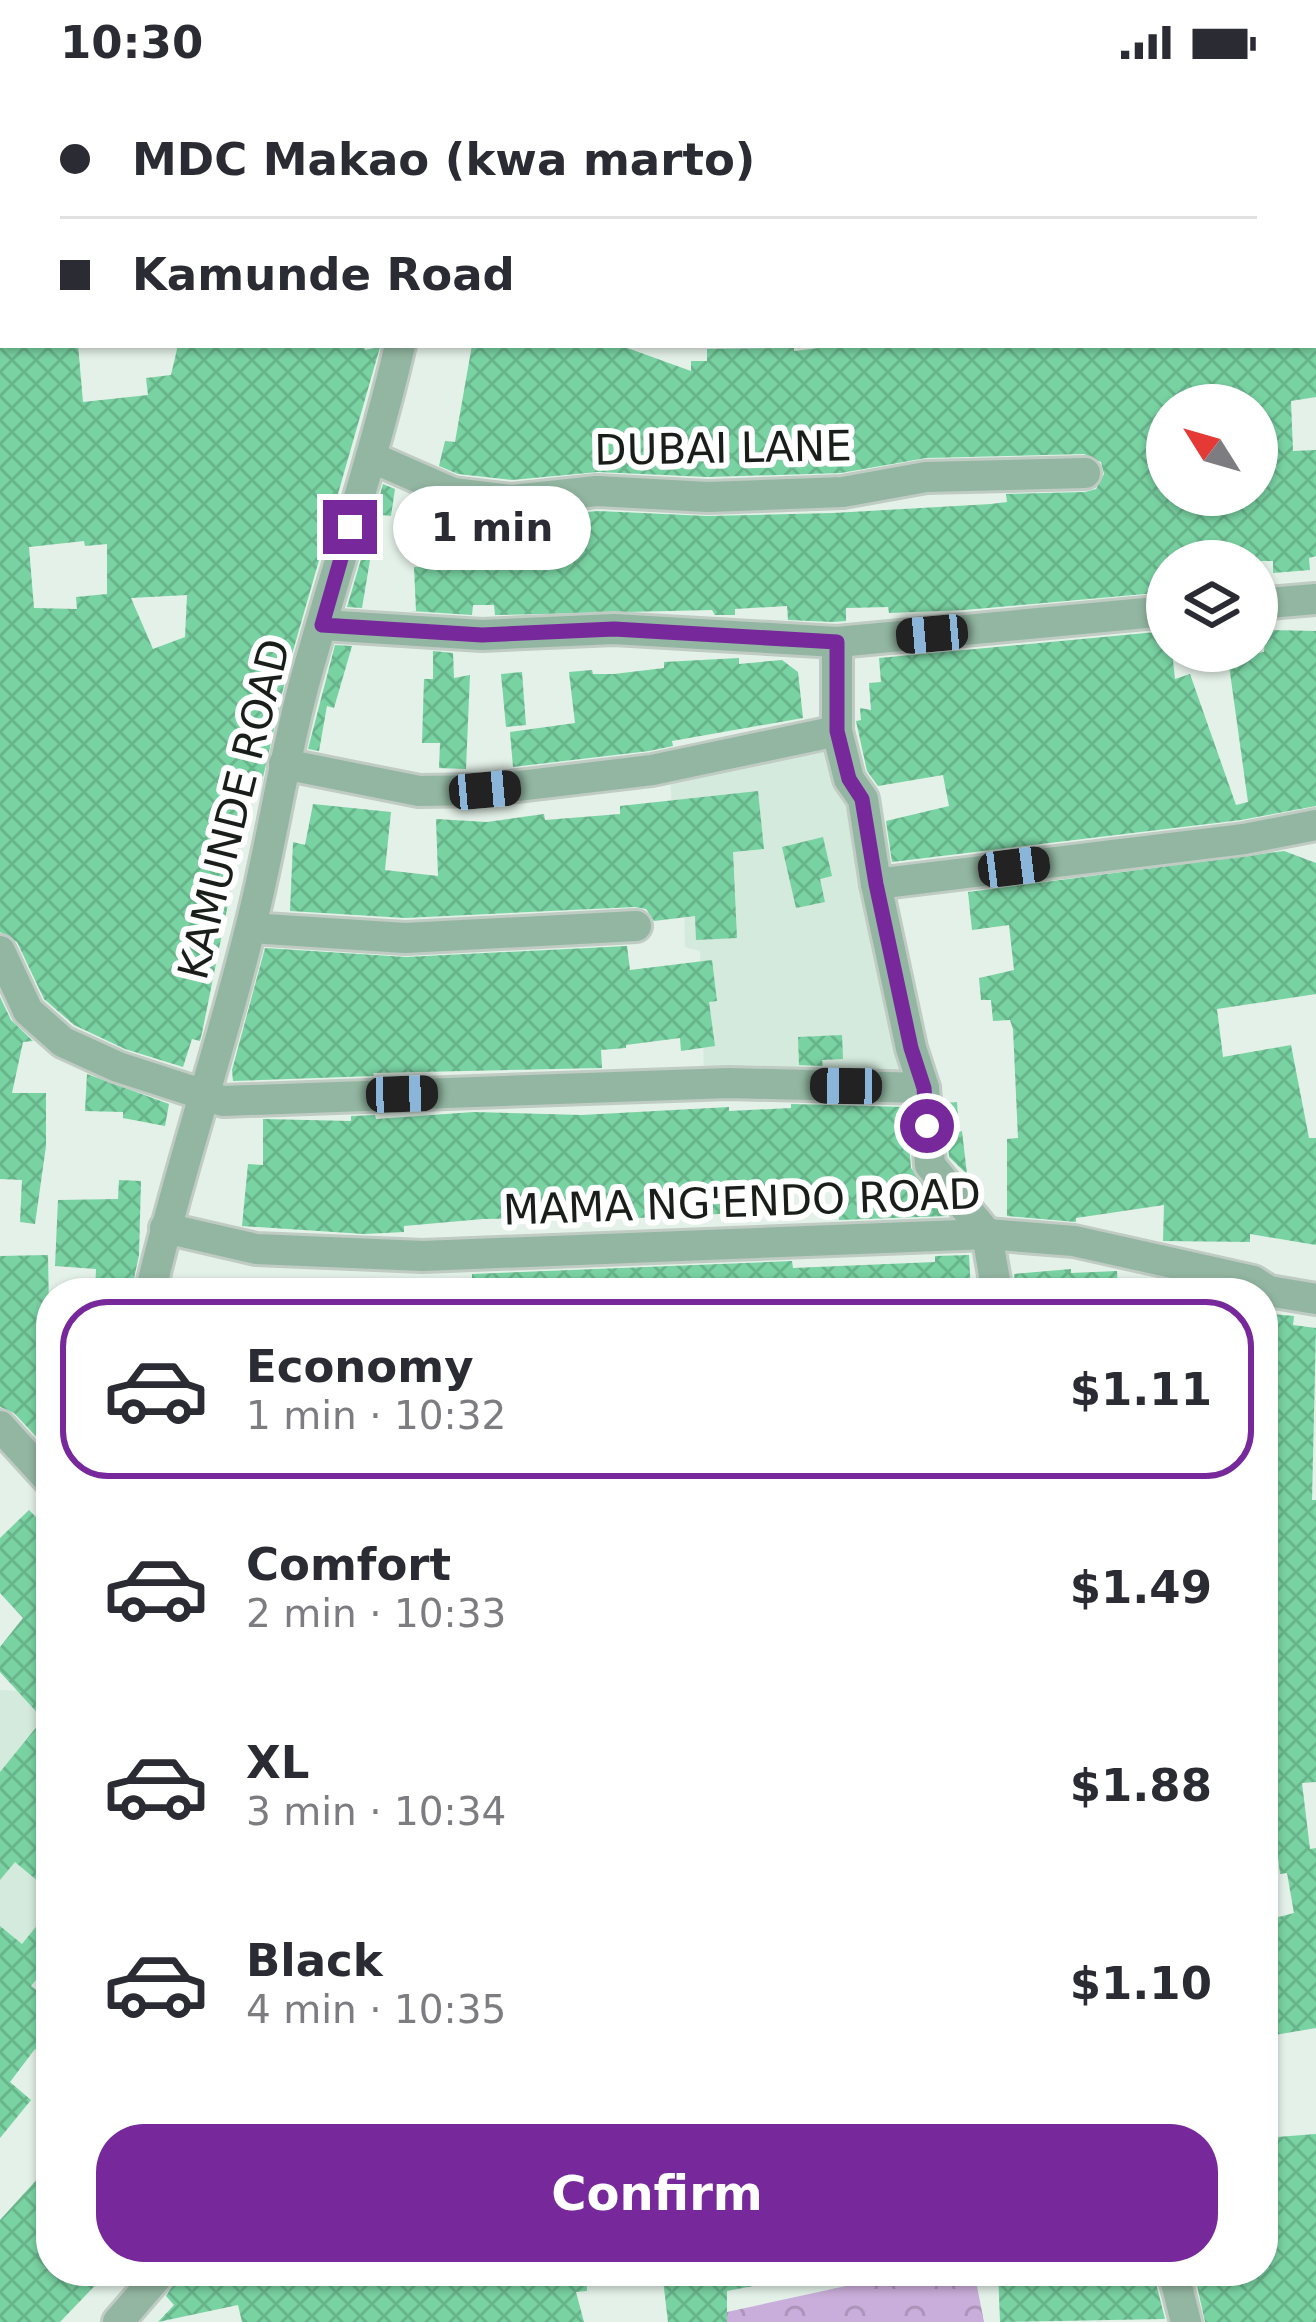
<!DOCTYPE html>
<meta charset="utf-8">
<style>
body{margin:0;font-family:"DejaVu Sans",sans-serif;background:#f2f2f3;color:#2b2b33;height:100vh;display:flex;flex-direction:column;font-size:45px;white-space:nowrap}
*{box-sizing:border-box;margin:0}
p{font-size:39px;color:#7c7c81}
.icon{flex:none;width:66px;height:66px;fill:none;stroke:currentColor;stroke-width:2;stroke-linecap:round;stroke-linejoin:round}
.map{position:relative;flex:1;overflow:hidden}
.drawer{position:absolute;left:36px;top:1194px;width:1242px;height:1008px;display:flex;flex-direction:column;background:#fff;border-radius:48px;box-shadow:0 3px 9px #0004}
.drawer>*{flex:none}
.banner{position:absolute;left:0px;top:0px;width:1317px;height:264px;box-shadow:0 3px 9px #0004;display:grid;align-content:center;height:264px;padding:0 60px;background:#fff}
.needle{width:78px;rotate:307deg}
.tools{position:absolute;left:1146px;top:300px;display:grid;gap:24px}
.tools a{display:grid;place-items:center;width:132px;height:132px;border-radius:50%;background:#fff;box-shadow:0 3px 9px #0004;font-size:60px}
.end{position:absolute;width:54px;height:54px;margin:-27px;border:15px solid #77299b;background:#fff;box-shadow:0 0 0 6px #fff}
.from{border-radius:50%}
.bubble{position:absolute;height:84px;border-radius:42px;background:#fff;box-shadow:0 3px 9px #0004;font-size:39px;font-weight:800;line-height:84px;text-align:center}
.car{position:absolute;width:36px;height:72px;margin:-36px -18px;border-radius:15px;box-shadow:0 0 9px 3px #0007;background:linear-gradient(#222 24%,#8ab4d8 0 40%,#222 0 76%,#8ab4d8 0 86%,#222 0)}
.banner b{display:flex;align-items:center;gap:42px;height:114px;font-size:45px}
.banner b+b{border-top:3px solid #e1e1e2}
.banner i{width:30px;height:30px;background:#2b2b33}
ul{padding:21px 0 0;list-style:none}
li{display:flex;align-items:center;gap:36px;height:180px;margin:0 24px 18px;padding:0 36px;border:6px solid transparent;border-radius:48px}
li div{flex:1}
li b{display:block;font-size:45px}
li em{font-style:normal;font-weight:800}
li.active{border-color:#77299b}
li>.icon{width:108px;height:108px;stroke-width:1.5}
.button{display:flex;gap:24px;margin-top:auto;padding:24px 60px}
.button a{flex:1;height:138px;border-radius:48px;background:#77299b;color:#fff;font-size:48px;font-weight:800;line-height:138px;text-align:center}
.status{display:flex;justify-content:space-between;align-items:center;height:84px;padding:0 60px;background:#fff;direction:ltr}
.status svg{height:33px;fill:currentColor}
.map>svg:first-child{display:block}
.built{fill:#d4eadc}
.park{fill:url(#park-crowns)}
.building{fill:url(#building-cross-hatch);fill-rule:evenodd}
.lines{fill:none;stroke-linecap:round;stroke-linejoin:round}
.minor-casing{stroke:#bfcbc3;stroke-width:36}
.minor{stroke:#92b6a1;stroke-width:30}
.route{stroke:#77299b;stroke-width:15}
.labels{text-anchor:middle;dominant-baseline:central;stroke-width:12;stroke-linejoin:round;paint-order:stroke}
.street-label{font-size:42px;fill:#191e1b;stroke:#fff}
</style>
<div class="status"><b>10:30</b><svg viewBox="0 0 49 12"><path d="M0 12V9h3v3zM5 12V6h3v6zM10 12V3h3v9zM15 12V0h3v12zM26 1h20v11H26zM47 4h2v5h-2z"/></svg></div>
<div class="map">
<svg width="1316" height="2238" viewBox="0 0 1316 2238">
<defs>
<pattern id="park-crowns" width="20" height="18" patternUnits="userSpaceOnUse" patternTransform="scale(3)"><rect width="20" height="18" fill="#c9adda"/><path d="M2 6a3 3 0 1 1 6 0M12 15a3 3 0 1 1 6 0" fill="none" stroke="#ac94ba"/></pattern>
<pattern id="building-cross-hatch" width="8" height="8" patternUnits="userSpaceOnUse" patternTransform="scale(3)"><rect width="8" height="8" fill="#79d2a2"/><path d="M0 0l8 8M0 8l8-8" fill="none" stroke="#68b48b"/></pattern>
</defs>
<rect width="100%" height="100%" fill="#e3f1e8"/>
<!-- built -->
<g class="built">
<polygon points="839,666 903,986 789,983 704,988 700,867 685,863 684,807 677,806 670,691"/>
<polygon points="0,1606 36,1608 51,1618 51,1898 0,1961"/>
</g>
<!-- park -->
<polygon class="park" points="915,2187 974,2187 984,2238 681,2238"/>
<!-- building -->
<g class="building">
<path d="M0,261H78L83,318L148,311L146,294L171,291L178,261H364L365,266L380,263L287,588L262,698L253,696L202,949L200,957L192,955L183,983L125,965L74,941L44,915L17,858L0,848ZM84,457L85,462L107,460V510L76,513L77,525L34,524L29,463ZM187,511L185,553L153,565L131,514Z"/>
<path d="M472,261H619L691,287V277H707V265L794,264V267L844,261H1316V313L1291,317L1293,367L1316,366V472L1309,474L1310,486L1273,489V477H1167V508L965,526L889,529L888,523L846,524V537L833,538L788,536L787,522L735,525V531H715L712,526L495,531L494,521H473L472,531L411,527H416L414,483H424L423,453L430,420L451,428L510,435L598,427L707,432L833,429L991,420L1007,418L1006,410L1085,408L1096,405L1104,390L1101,378L1084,370L926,374L841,389L708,393L598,388L512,396L458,390L439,382L445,357L455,358ZM1167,321H1257V411H1167Z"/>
<polygon points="383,400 395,405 391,432 382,431 379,465 372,464 362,524 347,523"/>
<polygon points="1266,546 1316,547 1316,722 1241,736 892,778 886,737 949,722 943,691 878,702 867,687 856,637 861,636 860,624 871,626 869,599 881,598 879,574 1167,547 1167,567 1172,567 1175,595 1190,590 1236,721 1248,718 1228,574 1264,568"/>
<polygon points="335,561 352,562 334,624 327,622 319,667 308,665"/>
<polygon points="433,567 453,569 454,594 470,591 466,685 439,684 440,659 422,659 424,595 433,595"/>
<polygon points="739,574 739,580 782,576 798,588 803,634 672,657 673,662 649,667 513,683 510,648 575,639 569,588 592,586 593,590 614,590 664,584 664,578"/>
<polygon points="522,588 526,641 506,643 501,590"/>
<polygon points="758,707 764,765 733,768 737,854 696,856 695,832 654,837 646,825 635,823 405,834 290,827 293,758 305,761 313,720 391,728 385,786 438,792 436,735 487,738 544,730 545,736 620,730 620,722"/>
<polygon points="823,753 832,792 820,795 825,818 796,824 782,763"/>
<polygon points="1284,767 1316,779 1316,910 1217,925 1223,973 1291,961 1309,1054 1316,1054 1316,1161 1250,1150 1250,1158 1163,1157 1164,1121 1076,1134 1076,1138 1007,1132 1007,1055 1018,1054 1013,945 1010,936 993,937 991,916 981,916 979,894 1014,886 1009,841 972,846 968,808"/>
<polygon points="627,862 630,886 712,876 717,917 709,918 715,962 681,967 680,954 626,961 626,964 601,966 602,984 373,989 374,992 233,997 232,986 265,864 406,873"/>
<polygon points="0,913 11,936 33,957 23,958 12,1009 46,1009 46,1062 35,1140 20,1138 22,1096 0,1095"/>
<polygon points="842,951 843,975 822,976 823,982 799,981 798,953"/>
<polygon points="87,990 169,1020 165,1042 123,1034 123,1028 85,1027"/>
<polygon points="957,1018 959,1048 962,1047 967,1090 949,1073 945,1019"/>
<polygon points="791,1020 906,1023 911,1084 947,1132 839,1136 837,1108 809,1103 779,1106 781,1122 762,1123 762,1127 688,1132 536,1138 536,1134 483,1135 404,1142 404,1148 364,1150 242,1142 248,1080 263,1081 263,1035 351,1037 351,1032 375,1031 376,1035 474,1028 582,1031 729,1023 729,1027 791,1024"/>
<polygon points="119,1096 141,1097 139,1171 131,1209 95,1209 96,1185 55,1182 58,1116 118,1115"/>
<polygon points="48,1171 51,1338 46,1339 51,1361 45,1362 14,1329 0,1323 0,1172"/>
<polygon points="969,1171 971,1209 472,1209 472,1190 792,1177 793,1184 935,1178 935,1172"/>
<polygon points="1071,1185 1071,1189 1117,1187 1118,1209 1016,1209 1014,1190"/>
<polygon points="1263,1229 1294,1232 1293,1241 1316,1244 1312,1416 1316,1416 1316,1698 1302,1699 1310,1765 1316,1764 1316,1944 1263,1953 1263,1837 1294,1829 1287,1789 1280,1790 1276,1757 1263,1759 1263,1583 1272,1583 1274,1540 1263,1540"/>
<polygon points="29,1426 51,1448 51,1808 15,1778 0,1796 0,1688 43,1635 0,1588 0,1563 23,1534 0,1509 0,1454"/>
<polygon points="51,1824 51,1877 31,1902 51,1917 51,1976 35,1965 10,1998 31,2016 0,2054 0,1842 22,1860"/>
<polygon points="1316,2050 1316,2238 1205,2238 1196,2197 1201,2197 1201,2187 1263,2187 1263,2054"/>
<polygon points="51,2080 51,2187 109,2187 60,2238 0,2238 0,2136"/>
<polygon points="181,2187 586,2187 587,2207 576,2208 584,2238 242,2238 238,2221 158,2238 174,2221 166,2212"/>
<polygon points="662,2187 773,2187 774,2198 727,2207 727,2238 668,2238"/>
<polygon points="998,2187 1153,2187 1165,2235 1000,2238"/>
</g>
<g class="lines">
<!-- minor casing -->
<g class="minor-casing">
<g id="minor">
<polyline points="948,0 948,3"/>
<polyline points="458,3 459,0"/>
<polyline points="1314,81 1316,81"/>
<polyline points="371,373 453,409 512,416 597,407 708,413 843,408 926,393 1085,389"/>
<polyline points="1257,520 1316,515"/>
<polyline points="322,541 482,551 614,545 837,558 1167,527"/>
<polyline points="837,558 837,647 849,695 863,715 876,800 911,964 924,1004 930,1081 987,1150 997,1209"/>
<polyline points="284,680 419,707 485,706 652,686 837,647"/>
<polyline points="876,800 1244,755 1316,741"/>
<polyline points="251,844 405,854 636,842"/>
<polyline points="0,867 28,927 63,958 118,983 223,1017 729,999 924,1004"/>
<polyline points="165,1144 256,1165 423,1172 987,1150 1074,1157 1253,1197 1269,1207 1316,1215"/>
<path d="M150,1209C179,1085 221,965 251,841C272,759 283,675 306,593C337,482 374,373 400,261"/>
<polyline points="0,1342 51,1398"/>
<polyline points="1173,2187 1186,2238"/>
<polyline points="118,2238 162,2187"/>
</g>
</g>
<!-- minor -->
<use href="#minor" class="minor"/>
</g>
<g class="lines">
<!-- route -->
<polyline class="route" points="350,443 322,541 482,551 614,545 837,558 837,647 849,695 862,715 876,800 911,964 924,1004 927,1042"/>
</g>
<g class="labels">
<!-- street labels -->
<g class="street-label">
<text transform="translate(723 364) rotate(-1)">DUBAI LANE</text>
<text transform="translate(234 725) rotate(-76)">KAMUNDE ROAD</text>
<text transform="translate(742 1118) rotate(-2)">MAMA NG'ENDO ROAD</text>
</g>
</g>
</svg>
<div class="tools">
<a><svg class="needle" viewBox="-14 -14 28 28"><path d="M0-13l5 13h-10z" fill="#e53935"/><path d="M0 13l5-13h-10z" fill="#7c7c81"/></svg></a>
<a><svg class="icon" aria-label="layers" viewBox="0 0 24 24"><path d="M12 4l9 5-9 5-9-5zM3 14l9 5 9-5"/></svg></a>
</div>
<i class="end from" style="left:927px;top:1042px"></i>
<i class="end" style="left:350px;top:443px"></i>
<div class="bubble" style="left:393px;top:402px;width:198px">1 min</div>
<i class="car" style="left:932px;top:550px;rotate:265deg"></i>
<i class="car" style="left:485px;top:706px;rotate:85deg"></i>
<i class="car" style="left:1014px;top:783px;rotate:83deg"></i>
<i class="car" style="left:846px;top:1002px;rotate:271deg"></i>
<i class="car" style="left:402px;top:1010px;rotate:88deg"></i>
<div class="banner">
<b><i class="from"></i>MDC Makao (kwa marto)</b>
<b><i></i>Kamunde Road</b>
</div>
<section class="drawer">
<ul>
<li class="active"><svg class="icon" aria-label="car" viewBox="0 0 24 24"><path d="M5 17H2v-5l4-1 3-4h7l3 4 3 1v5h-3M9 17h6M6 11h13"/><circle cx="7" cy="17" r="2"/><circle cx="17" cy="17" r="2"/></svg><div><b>Economy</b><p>1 min · 10:32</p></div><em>$1.11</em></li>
<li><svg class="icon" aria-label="car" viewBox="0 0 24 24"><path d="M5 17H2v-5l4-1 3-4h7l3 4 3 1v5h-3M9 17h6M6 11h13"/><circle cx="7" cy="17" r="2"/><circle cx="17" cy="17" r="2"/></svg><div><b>Comfort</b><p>2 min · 10:33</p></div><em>$1.49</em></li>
<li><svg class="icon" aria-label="car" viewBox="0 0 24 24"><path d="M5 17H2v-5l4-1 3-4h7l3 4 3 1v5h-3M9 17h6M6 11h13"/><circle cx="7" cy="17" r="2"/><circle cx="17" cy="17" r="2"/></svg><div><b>XL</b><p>3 min · 10:34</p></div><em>$1.88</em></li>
<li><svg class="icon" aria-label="car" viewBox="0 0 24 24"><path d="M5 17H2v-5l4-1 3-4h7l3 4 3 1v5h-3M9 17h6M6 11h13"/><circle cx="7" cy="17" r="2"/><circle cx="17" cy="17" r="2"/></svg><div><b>Black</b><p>4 min · 10:35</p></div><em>$1.10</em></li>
</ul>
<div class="button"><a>Confirm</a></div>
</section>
</div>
